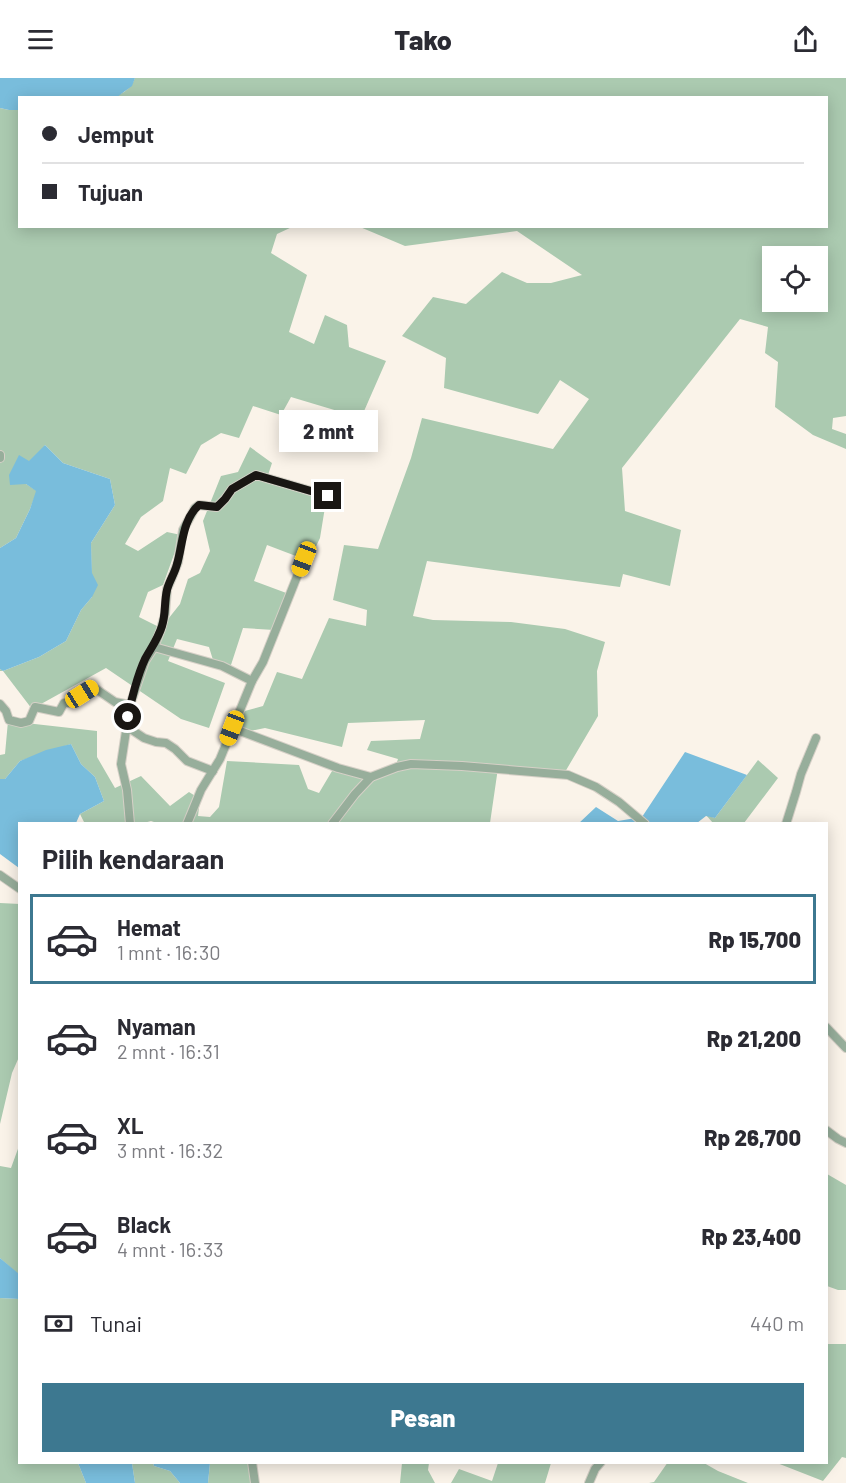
<!DOCTYPE html>
<html lang="id">
<meta charset="utf-8">
<style>
body{margin:0;font-family:Barlow,sans-serif;background:#f2f2f3;color:#2b2b33;height:100vh;display:flex;flex-direction:column;font-size:22px;white-space:nowrap}
*{box-sizing:border-box;margin:0}
p{font-size:20px;color:#7c7c81}
.icon{flex:none;width:33px;height:33px;fill:none;stroke:currentColor;stroke-width:2;stroke-linecap:round;stroke-linejoin:round}
.map{position:relative;flex:1;overflow:hidden}
.drawer{position:absolute;left:18px;top:744px;width:810px;height:642px;display:flex;flex-direction:column;background:#fff;border-radius:0px;box-shadow:0 3px 15px #0003}
.drawer>*{flex:none}
.guide{position:absolute;left:18px;top:18px;width:810px;height:132px;border-radius:0px;box-shadow:0 3px 15px #0003;display:grid;align-content:center;height:132px;padding:0 24px;background:#fff}
.tools{position:absolute;left:762px;top:168px;display:grid;gap:12px}
.tools a{display:grid;place-items:center;width:66px;height:66px;border-radius:0px;background:#fff;box-shadow:0 3px 15px #0003;font-size:30px}
.end{position:absolute;width:27px;height:27px;margin:-14px;border:8px solid #191613;background:#fff;box-shadow:0 0 0 3px #fff}
.from{border-radius:50%}
.bubble{position:absolute;height:42px;border-radius:0px;background:#fff;box-shadow:0 3px 15px #0003;font-size:20px;font-weight:800;line-height:42px;text-align:center}
.car{position:absolute;width:18px;height:36px;margin:-18px -9px;border-radius:8px;box-shadow:0 0 4px 2px #0007;background:linear-gradient(#f5c518 24%,#345 0 40%,#f5c518 0 76%,#345 0 86%,#f5c518 0)}
.guide b{display:flex;align-items:center;gap:21px;height:57px;font-size:22px}
.guide b+b{border-top:2px solid #e1e1e2}
.guide i{width:15px;height:15px;background:#2b2b33}
ul{padding:0;list-style:none}
li{display:flex;align-items:center;gap:18px;height:90px;margin:0 12px 9px;padding:0 12px;border:3px solid transparent;border-radius:0px}
li div{flex:1}
li b{display:block;font-size:22px}
li em{font-style:normal;font-weight:800}
li.selected{border-color:#3d7890}
li>.icon{width:54px;height:54px;stroke-width:1.5}
h2{padding:0 24px;font-size:27px;line-height:72px}
.pay{display:flex;align-items:center;gap:15px;height:66px;padding:0 24px;font-size:22px}
.pay p{margin-inline-start:auto}
.action{display:flex;gap:12px;margin-top:auto;padding:12px 24px}
.action a{flex:1;height:69px;border-radius:0px;background:#3d7890;color:#fff;font-size:24px;font-weight:800;line-height:69px;text-align:center}
header{display:flex;justify-content:space-between;align-items:center;height:78px;padding:0 24px;background:#fff;font-size:27px;font-weight:800}
.map>svg:first-child{display:block}
.green{fill:#abcab0;fill-rule:evenodd}
.water{fill:#79bddc}
.lines{fill:none;stroke-linecap:round;stroke-linejoin:round}
.minor-casing{stroke:#d6d0c7;stroke-width:10}
.minor{stroke:#97ae9b;stroke-width:8}
.route{stroke:#191613;stroke-width:8}
</style>
<header><svg class="icon" aria-label="menu" viewBox="0 0 24 24"><path d="M4 6h16M4 12h16M4 18h16"/></svg>Tako<svg class="icon" aria-label="share" viewBox="0 0 24 24"><path d="M12 15V3M7 8l5-5 5 5M5 13v7h14v-7"/></svg></header>
<div class="map">
<svg width="846" height="1405" viewBox="0 0 846 1405">
<rect width="100%" height="100%" fill="#faf3e9"/>
<!-- green -->
<g class="green">
<path d="M135,0H846V338L833,340L832,351L846,356V371L813,357L775,329L778,284L765,275L768,249L740,241L622,390L625,433L681,452L670,508L623,496L620,509L427,483L413,538L433,542L511,544L565,551L605,564L597,593L598,638L565,694L498,690L490,745L160,746L151,743L140,746H85L80,736L104,723L95,699L81,686L71,666L20,683L5,701H0V677L5,676L8,643L97,653V679L115,710L141,698L170,728L189,714L200,721L198,738L210,739L219,729L227,683L299,687L308,711L319,715L335,688L380,700L394,693L398,681L367,672L371,663L420,661L425,642L348,645L342,669L265,650L231,657L241,634L263,628L277,594L302,601L329,540L366,548L367,532L333,522L344,467L378,471L411,380L422,340L553,371L589,321L560,302L538,336L444,310L446,280L402,258L433,219L466,226L502,194L527,205H551L582,197L517,153L405,168L360,149L826,148V20L108,19C121,18 130,12 135,0ZM772,178H818V224H772Z"/>
<polygon points="0,30 9,32 19,32 20,148 292,149 277,156 271,175 307,197 289,254 314,266 325,237 347,247 349,269 386,283 361,340 291,319 281,337 253,328 239,360 221,355 201,367 186,396 170,390 163,423 141,439 125,466 138,473 167,454 181,457 163,507 148,514 139,539 161,550 180,526 188,501 200,495 210,473 203,443 221,398 238,394 250,369 272,385 266,403 326,423 320,460 309,483 267,467 254,503 289,516 274,552 243,550 230,590 213,582 209,569 177,561 168,583 225,605 209,650 181,641 106,590 32,631 3,593 0,593 0,591 3,593 39,579 66,563 81,532 92,519 91,465 115,427 110,401 63,385 45,367 26,406 37,413 30,431 16,460 0,470"/>
<polygon points="758,682 778,700 744,745 713,745 706,737 715,740"/>
<polygon points="0,825 20,826 19,979 12,995 0,1046"/>
<polygon points="19,1068 19,1197 0,1180 0,1088 11,1090"/>
<polygon points="827,1096 846,1107 846,1212 838,1212 827,1208"/>
<polygon points="0,1220 19,1221 20,1384 78,1385 86,1405 0,1405"/>
<polygon points="827,1266 846,1266 846,1380 842,1379 823,1403 777,1385 826,1384"/>
<polygon points="668,1384 704,1385 718,1393 748,1405 649,1405 654,1404"/>
<polygon points="132,1385 153,1385 154,1388 170,1393 180,1405 135,1405"/>
<polygon points="210,1385 252,1385 255,1405 208,1405"/>
<polygon points="402,1385 429,1385 428,1392 435,1405 400,1405"/>
<polygon points="498,1385 498,1384 551,1385 545,1405 451,1405 459,1391 492,1403"/>
</g>
<!-- water -->
<g class="water">
<polygon points="0,0 135,0 132,8 117,19 20,20 19,32 9,32 0,30"/>
<polygon points="45,367 63,385 110,401 115,427 91,465 92,495 98,507 92,519 81,532 66,563 39,579 3,593 0,591 0,470 16,460 30,431 36,413 26,406 10,407 9,397 19,377 29,383"/>
<polygon points="71,666 81,686 95,699 104,723 80,736 76,745 20,746 19,790 0,776 0,701 5,701 20,683 46,672"/>
<polygon points="685,674 747,697 715,740 706,738 697,745 578,746 596,729 618,743 642,739"/>
<polygon points="0,1180 19,1196 19,1221 0,1220"/>
<polygon points="78,1385 132,1385 135,1405 86,1405"/>
<polygon points="153,1385 210,1385 208,1405 180,1405 170,1393 154,1388"/>
</g>
<g class="lines">
<!-- minor casing -->
<g class="minor-casing">
<g id="minor">
<polyline points="0,377 0,380"/>
<polyline points="154,569 222,588 252,603"/>
<polyline points="0,626 6,633 9,642 21,645 29,643 35,629 59,634 64,625 76,625 82,616 93,609 115,624 130,627"/>
<polyline points="232,650 338,690 371,699"/>
<polyline points="126,651 132,652 144,660 156,664 166,665 175,671 187,683 213,693"/>
<polyline points="130,746 127,712 121,686 130,627 145,583 154,569 161,551 165,536 167,511 173,497 178,484 183,452 195,430 199,427 217,429 225,421 232,411 256,397 328,418"/>
<polyline points="187,746 201,712 220,681 252,603 263,584 304,481"/>
<polyline points="332,746 355,716 371,699 397,689 411,686 462,688 568,697 596,709 619,724 645,746"/>
<polyline points="786,746 796,714 801,696 816,660"/>
<polyline points="0,797 20,811"/>
<polyline points="826,949 846,970"/>
<polyline points="826,1052 838,1061 846,1065"/>
<polyline points="252,1384 255,1405"/>
<polyline points="589,1405 595,1391 601,1384"/>
</g>
</g>
<!-- minor -->
<use href="#minor" class="minor"/>
</g>
<g class="lines">
<!-- route -->
<path class="route" d="M128,639C131,622 138,596 145,581C151,570 158,561 162,548C166,536 164,524 167,512C169,503 175,495 177,486C183,466 182,442 199,427L217,429L225,421L232,411L256,397L328,418"/>
</g>
</svg>
<div class="tools">
<a><svg class="icon" aria-label="locate" viewBox="0 0 24 24"><circle cx="12" cy="12" r="6"/><path d="M12 2v4M12 18v4M2 12h4M18 12h4"/></svg></a>
</div>
<i class="end from" style="left:128px;top:639px"></i>
<i class="end" style="left:328px;top:418px"></i>
<div class="bubble" style="left:279px;top:332px;width:99px">2 mnt</div>
<i class="car" style="left:304px;top:481px;rotate:201deg"></i>
<i class="car" style="left:82px;top:616px;rotate:58deg"></i>
<i class="car" style="left:232px;top:650px;rotate:201deg"></i>
<div class="guide">
<b><i class="from"></i>Jemput</b>
<b><i></i>Tujuan</b>
</div>
<section class="drawer">
<h2>Pilih kendaraan</h2>
<ul>
<li class="selected"><svg class="icon" aria-label="car" viewBox="0 0 24 24"><path d="M5 17H2v-5l4-1 3-4h7l3 4 3 1v5h-3M9 17h6M6 11h13"/><circle cx="7" cy="17" r="2"/><circle cx="17" cy="17" r="2"/></svg><div><b>Hemat</b><p>1 mnt · 16:30</p></div><em>Rp 15,700</em></li>
<li><svg class="icon" aria-label="car" viewBox="0 0 24 24"><path d="M5 17H2v-5l4-1 3-4h7l3 4 3 1v5h-3M9 17h6M6 11h13"/><circle cx="7" cy="17" r="2"/><circle cx="17" cy="17" r="2"/></svg><div><b>Nyaman</b><p>2 mnt · 16:31</p></div><em>Rp 21,200</em></li>
<li><svg class="icon" aria-label="car" viewBox="0 0 24 24"><path d="M5 17H2v-5l4-1 3-4h7l3 4 3 1v5h-3M9 17h6M6 11h13"/><circle cx="7" cy="17" r="2"/><circle cx="17" cy="17" r="2"/></svg><div><b>XL</b><p>3 mnt · 16:32</p></div><em>Rp 26,700</em></li>
<li><svg class="icon" aria-label="car" viewBox="0 0 24 24"><path d="M5 17H2v-5l4-1 3-4h7l3 4 3 1v5h-3M9 17h6M6 11h13"/><circle cx="7" cy="17" r="2"/><circle cx="17" cy="17" r="2"/></svg><div><b>Black</b><p>4 mnt · 16:33</p></div><em>Rp 23,400</em></li>
</ul>
<div class="pay"><svg class="icon" aria-label="cash" viewBox="0 0 24 24"><path d="M3 7h18v10H3z"/><circle cx="12" cy="12" r="2"/></svg>Tunai<p>440 m</p></div>
<div class="action"><a>Pesan</a></div>
</section>
</div>
